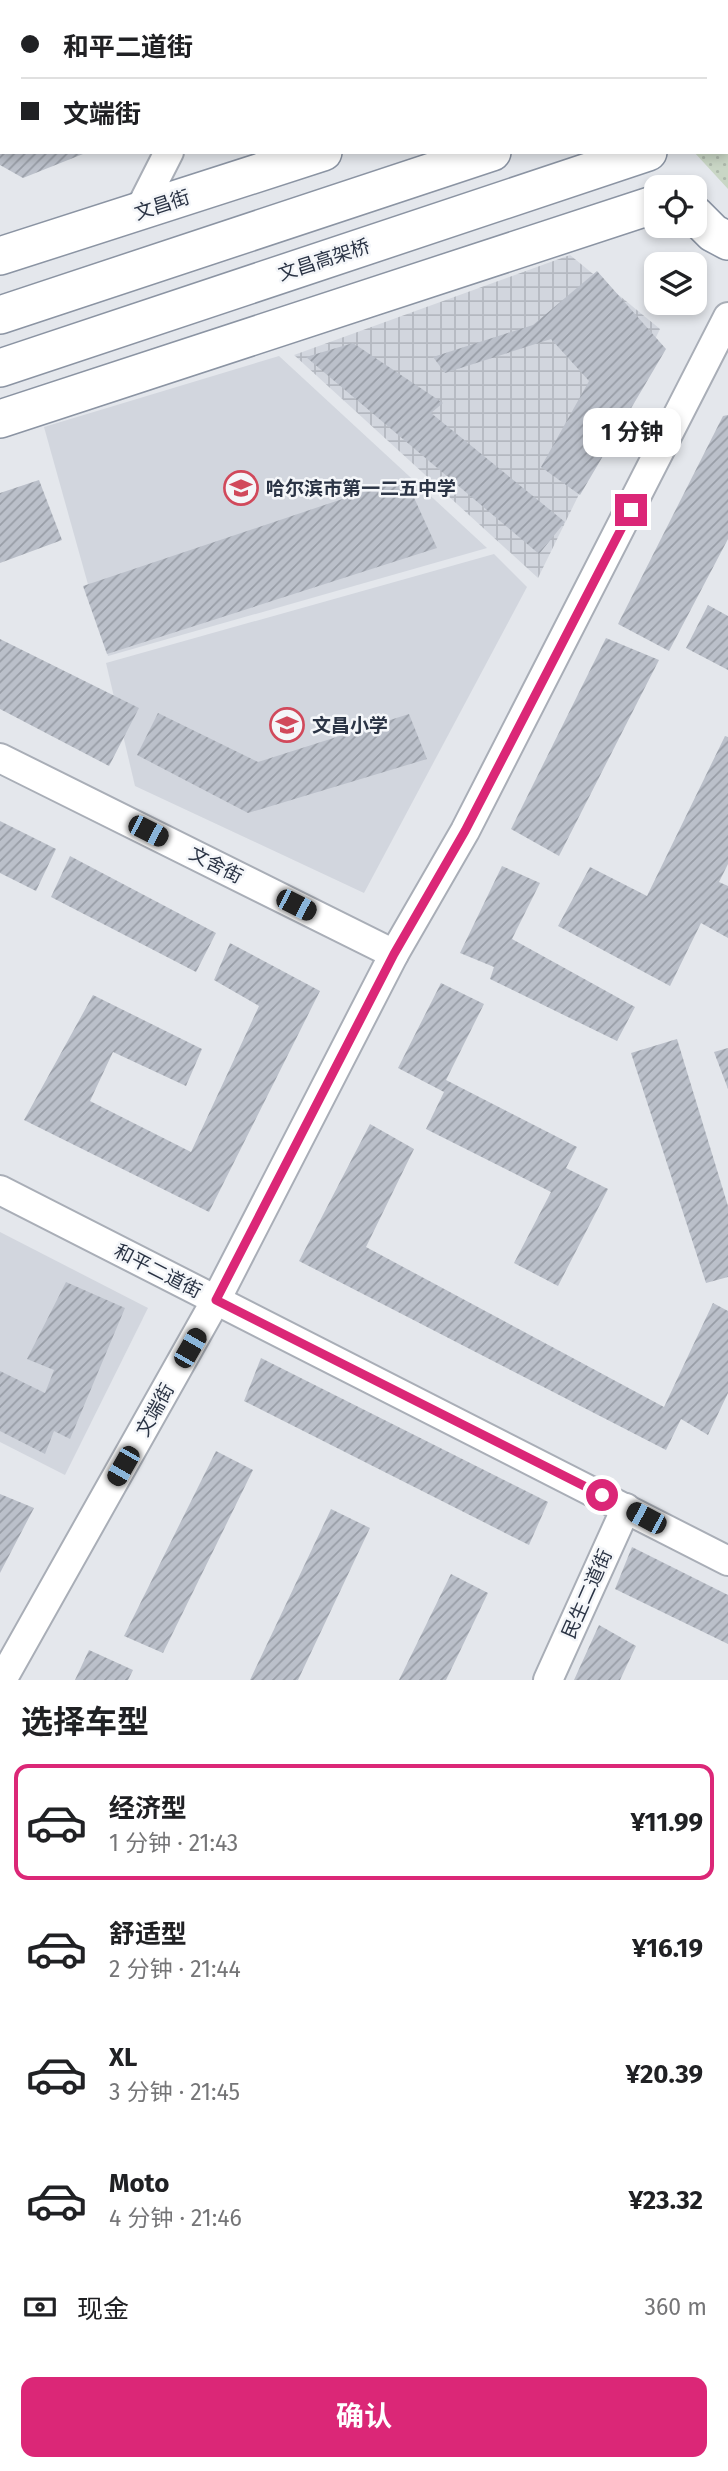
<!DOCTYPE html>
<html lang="zh">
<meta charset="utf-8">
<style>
body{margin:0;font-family:"Fira Sans","Noto Sans SC",sans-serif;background:#f6f6f6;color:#202124;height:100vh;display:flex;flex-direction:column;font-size:26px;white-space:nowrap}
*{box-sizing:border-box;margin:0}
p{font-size:23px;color:#757577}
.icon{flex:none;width:38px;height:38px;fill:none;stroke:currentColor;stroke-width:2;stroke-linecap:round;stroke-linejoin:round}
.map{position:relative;height:1680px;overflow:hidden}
.panel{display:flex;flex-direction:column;background:#fff;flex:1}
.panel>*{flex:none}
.hud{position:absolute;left:0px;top:0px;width:728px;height:154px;box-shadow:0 4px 10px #0003;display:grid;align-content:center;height:154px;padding:0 21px;background:#fff}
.controls{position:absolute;left:644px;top:175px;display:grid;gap:14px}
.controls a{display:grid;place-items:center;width:63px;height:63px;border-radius:14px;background:#fff;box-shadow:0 4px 10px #0003;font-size:35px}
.end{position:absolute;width:32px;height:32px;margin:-16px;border:9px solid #db2777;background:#fff;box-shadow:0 0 0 4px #fff}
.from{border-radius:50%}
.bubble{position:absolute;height:49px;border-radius:14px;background:#fff;box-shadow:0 4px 10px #0003;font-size:23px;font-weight:700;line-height:49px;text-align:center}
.car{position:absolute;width:21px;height:42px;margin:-21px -10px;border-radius:9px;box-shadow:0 0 5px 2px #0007;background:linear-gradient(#222 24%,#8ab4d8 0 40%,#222 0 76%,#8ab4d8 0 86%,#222 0)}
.hud b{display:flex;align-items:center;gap:24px;height:66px;font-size:26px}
.hud b+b{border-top:2px solid #e0e0e0}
.hud i{width:18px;height:18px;background:#202124}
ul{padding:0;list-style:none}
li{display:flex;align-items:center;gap:21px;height:116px;margin:0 14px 10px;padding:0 7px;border:4px solid transparent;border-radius:14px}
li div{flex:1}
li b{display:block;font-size:26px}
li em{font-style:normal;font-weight:700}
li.active{border-color:#db2777}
li>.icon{width:63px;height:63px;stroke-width:1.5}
h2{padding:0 21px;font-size:32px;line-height:84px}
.pay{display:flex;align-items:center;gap:18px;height:77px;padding:0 21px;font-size:26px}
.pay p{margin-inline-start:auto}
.cta{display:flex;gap:14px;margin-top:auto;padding:14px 21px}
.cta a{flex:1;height:80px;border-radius:14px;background:#db2777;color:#fff;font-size:28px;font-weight:700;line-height:80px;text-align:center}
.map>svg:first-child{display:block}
.built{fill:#d2d6de}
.industrial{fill:url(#industrial-grid)}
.grass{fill:url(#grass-dots)}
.building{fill:url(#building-hatch)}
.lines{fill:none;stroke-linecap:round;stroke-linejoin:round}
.secondary-casing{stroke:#a9aeb7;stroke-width:32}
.highway-casing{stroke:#8b94a3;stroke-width:40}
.secondary{stroke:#fff;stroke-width:28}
.highway{stroke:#fff;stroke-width:37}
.route{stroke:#db2777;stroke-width:9}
.labels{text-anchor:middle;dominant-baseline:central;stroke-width:5;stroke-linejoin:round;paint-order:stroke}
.street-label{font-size:19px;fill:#2b3445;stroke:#f4f6f9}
.poi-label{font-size:19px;font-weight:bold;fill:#2b3445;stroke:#f4f6f9;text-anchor:start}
</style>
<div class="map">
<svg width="728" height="1680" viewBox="0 0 728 1680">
<defs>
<pattern id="industrial-grid" width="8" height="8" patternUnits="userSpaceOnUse" patternTransform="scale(1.75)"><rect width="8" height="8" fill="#d2d6de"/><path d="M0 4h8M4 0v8" fill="none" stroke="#b4b8c0"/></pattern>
<pattern id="grass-dots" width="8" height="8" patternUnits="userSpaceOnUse" patternTransform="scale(1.75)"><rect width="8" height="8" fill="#c9d6c5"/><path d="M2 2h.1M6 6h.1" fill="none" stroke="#adb8ab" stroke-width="1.8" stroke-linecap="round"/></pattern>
<pattern id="building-hatch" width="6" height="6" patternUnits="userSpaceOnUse" patternTransform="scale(1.75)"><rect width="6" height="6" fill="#bbc0ca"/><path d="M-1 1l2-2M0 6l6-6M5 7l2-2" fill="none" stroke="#989da6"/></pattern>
</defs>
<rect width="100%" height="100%" fill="#e4e7ec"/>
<!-- built -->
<g class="built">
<polygon points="279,356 487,548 108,656 44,427"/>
<polygon points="494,554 527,587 364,893 135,786 106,663"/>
<polygon points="0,1232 148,1308 65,1475 0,1442"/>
</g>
<!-- industrial -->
<polygon class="industrial" points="570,255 660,329 538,578 294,355"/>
<!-- grass -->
<polygon class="grass" points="687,0 728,0 728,189 694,152 726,152 726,2"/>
<!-- building -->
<g class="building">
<polygon points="0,152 88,152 23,178 0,165"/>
<polygon points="597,271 666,349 580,495 541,467 589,381 551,339 445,373 433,357 533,325"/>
<polygon points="353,343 443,403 431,413 565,522 539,554 306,357"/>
<polygon points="728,415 728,539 669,651 618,624 723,416"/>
<polygon points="405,478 437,548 107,654 83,586"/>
<polygon points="39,480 62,540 0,563 0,493"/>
<polygon points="708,605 728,616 728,670 686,648"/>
<polygon points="606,638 659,660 559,856 511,829"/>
<polygon points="0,639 139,708 109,766 0,709"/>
<polygon points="158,713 258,762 409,714 427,759 248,813 137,755"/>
<polygon points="725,736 728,737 728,864 719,882 728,886 728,938 701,923 670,986 558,926 590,867 647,896"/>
<polygon points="0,821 56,849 36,891 0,873"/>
<polygon points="70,856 216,933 196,972 51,897"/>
<polygon points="502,866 540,883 512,939 635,1007 617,1041 490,979 494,967 460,953"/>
<polygon points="230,943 320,991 209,1212 24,1120 93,995 202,1049 186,1086 113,1052 90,1101 191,1152 259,1006 214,980"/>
<polygon points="441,983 484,1004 446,1080 577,1147 566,1168 608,1189 558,1286 514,1263 551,1192 426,1129 444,1092 398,1068"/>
<polygon points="677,1039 728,1206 728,1277 706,1283 631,1053"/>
<polygon points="728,1048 728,1089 714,1052"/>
<polygon points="370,1124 414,1149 366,1247 664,1407 713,1303 728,1311 728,1393 708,1435 681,1419 666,1450 299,1261"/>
<polygon points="66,1282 125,1308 70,1439 54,1431 45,1454 0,1431 0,1371 45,1393 54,1370 27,1359"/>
<polygon points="261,1358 548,1502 529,1545 244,1401"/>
<polygon points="216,1451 253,1470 163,1653 124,1636"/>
<polygon points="0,1494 34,1508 0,1573"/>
<polygon points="331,1509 370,1528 298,1680 250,1680"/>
<polygon points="632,1547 728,1595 728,1644 615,1589"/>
<polygon points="451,1574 488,1593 446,1680 399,1680"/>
<polygon points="599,1625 636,1646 620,1680 574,1680"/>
<polygon points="89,1650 133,1670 128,1680 75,1680"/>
</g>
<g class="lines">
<!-- secondary casing -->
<g class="secondary-casing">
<g id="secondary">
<polyline points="243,2 244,0"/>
<polyline points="138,213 169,152"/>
<polyline points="0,758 394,954"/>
<polyline points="0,1190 728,1561"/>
<polyline points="2,1680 216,1300 394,954 465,831 728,317"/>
<polyline points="548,1680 626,1508"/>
</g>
</g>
<!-- highway casing -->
<g class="highway-casing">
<g id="highway">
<polyline points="642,2 643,0"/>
<polyline points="726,75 728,74"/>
<polyline points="726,126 728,125"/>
<polyline points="695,215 713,233 728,241"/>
<polyline points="0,256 323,152"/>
<polyline points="0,315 492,152"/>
<polyline points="0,368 648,152"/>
<polyline points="0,419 656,204"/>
</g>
</g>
<!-- secondary -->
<use href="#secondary" class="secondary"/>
<!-- highway -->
<use href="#highway" class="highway"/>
</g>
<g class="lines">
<!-- route -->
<polyline class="route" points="602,1495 216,1300 394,954 465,831 631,510"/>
</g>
<!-- icons -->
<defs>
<g id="school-ring" transform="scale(1.75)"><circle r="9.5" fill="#f4f6f9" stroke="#d1495b" stroke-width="1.5"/><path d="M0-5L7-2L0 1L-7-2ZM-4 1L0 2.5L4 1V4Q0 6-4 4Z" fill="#d1495b"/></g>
</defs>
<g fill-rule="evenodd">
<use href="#school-ring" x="241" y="488"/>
<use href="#school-ring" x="287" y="725"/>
</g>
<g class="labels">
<!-- street labels -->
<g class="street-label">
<text transform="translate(162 205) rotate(-18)">文昌街</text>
<text transform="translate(324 260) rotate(-18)">文昌高架桥</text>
<text transform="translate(216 865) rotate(27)">文舍街</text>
<text transform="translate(158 1271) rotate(27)">和平二道街</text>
<text transform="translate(155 1410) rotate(-61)">文端街</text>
<text transform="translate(587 1594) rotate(-66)">民生二道街</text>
</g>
<!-- poi labels -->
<g class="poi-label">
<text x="266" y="488">哈尔滨市第一二五中学</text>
<text x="312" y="725">文昌小学</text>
</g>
</g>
</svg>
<div class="controls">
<a><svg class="icon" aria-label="locate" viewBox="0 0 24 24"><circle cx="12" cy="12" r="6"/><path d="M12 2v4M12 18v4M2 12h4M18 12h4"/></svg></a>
<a><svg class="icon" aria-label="layers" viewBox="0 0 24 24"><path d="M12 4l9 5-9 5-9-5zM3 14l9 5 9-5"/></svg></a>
</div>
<i class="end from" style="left:602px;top:1495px"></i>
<i class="end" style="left:631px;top:510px"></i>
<div class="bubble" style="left:583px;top:408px;width:98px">1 分钟</div>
<i class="car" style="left:148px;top:831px;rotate:117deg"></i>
<i class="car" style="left:296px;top:905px;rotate:117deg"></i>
<i class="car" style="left:190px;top:1348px;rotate:30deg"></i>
<i class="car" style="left:123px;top:1466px;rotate:210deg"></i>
<i class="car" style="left:646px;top:1518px;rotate:298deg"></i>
<div class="hud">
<b><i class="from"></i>和平二道街</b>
<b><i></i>文端街</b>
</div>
</div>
<section class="panel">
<h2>选择车型</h2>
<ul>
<li class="active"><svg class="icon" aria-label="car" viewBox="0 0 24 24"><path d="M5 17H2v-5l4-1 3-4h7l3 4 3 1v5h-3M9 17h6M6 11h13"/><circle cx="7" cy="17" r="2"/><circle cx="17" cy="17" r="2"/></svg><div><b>经济型</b><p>1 分钟 · 21:43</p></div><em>¥11.99</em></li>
<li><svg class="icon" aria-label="car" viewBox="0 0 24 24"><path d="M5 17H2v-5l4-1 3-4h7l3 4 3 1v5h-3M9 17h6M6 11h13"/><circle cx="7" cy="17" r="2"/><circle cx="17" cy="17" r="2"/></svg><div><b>舒适型</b><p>2 分钟 · 21:44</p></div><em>¥16.19</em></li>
<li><svg class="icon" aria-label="car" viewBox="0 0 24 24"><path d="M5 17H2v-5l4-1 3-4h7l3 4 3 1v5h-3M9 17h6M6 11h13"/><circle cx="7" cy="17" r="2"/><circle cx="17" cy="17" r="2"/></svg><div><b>XL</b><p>3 分钟 · 21:45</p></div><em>¥20.39</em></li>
<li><svg class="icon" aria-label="car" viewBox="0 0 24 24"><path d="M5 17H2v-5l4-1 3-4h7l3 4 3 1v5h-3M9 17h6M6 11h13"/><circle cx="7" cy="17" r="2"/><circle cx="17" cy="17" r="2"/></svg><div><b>Moto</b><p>4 分钟 · 21:46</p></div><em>¥23.32</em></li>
</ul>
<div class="pay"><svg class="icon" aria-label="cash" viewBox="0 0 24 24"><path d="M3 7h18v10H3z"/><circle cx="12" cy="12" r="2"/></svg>现金<p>360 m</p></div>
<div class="cta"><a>确认</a></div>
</section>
